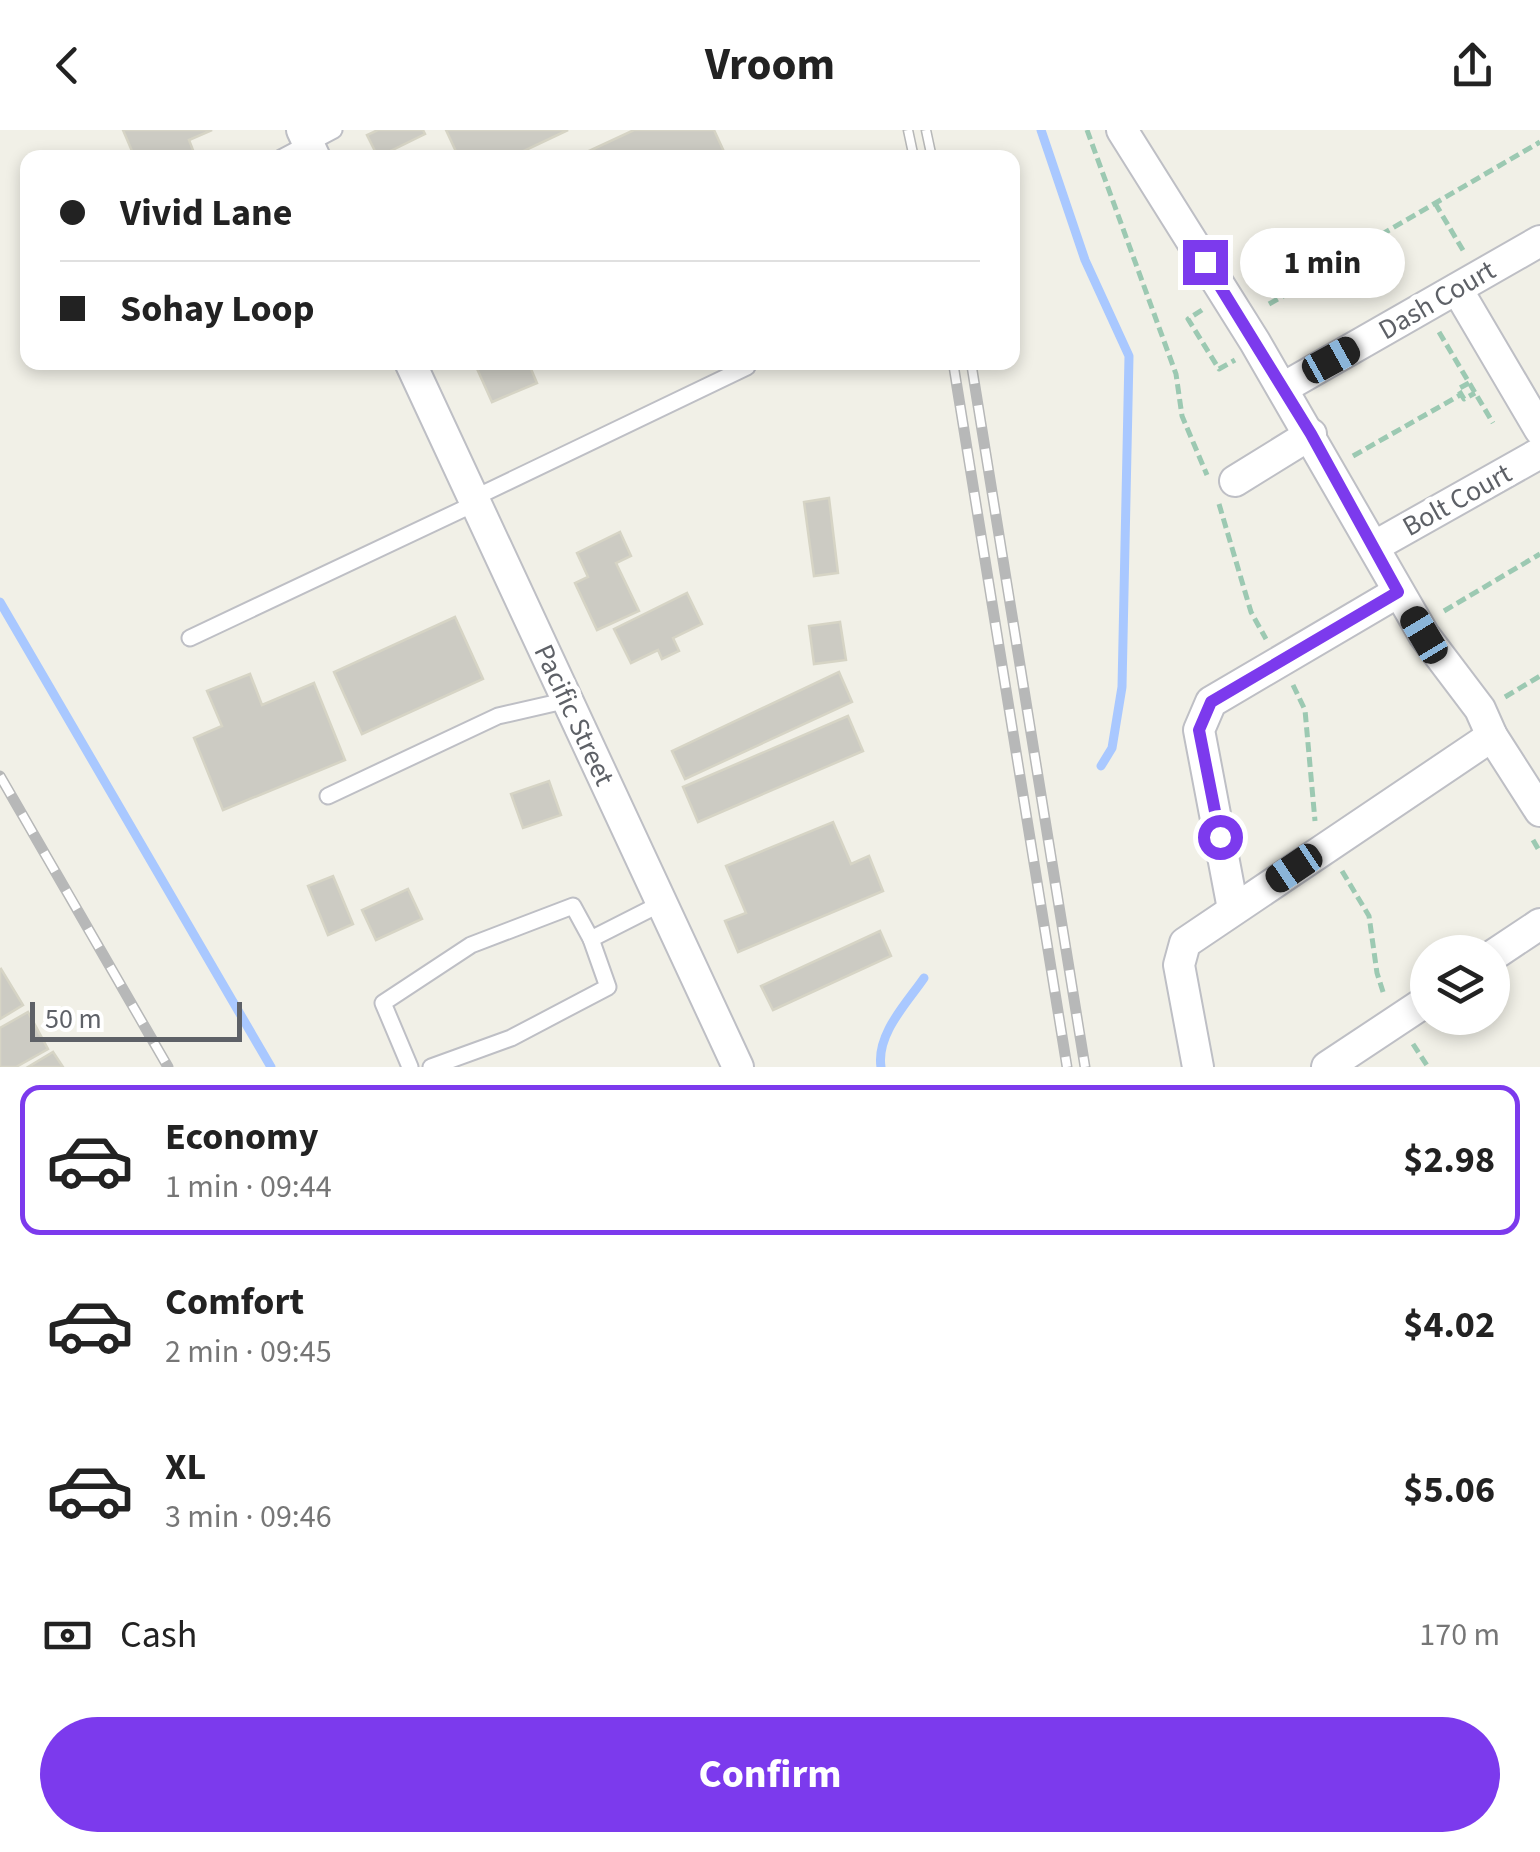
<!DOCTYPE html>
<meta charset="utf-8">
<style>
body{margin:0;font-family:"Source Sans 3",sans-serif;background:#f2f2f2;color:#222;height:100vh;display:flex;flex-direction:column;font-size:38px;white-space:nowrap}
*{box-sizing:border-box;margin:0}
p{font-size:32px;color:#767676}
.icon{flex:none;width:55px;height:55px;fill:none;stroke:currentColor;stroke-width:2;stroke-linecap:round;stroke-linejoin:round}
.map{position:relative;height:937px;overflow:hidden}
.sheet{display:flex;flex-direction:column;background:#fff;flex:1}
.sheet>*{flex:none}
.hud{position:absolute;left:20px;top:20px;width:1000px;height:220px;border-radius:20px;box-shadow:0 5px 15px #0003;display:grid;align-content:center;height:220px;padding:0 40px;background:#fff}
.tools{position:absolute;left:1410px;top:805px;display:grid;gap:20px}
.tools a{display:grid;place-items:center;width:100px;height:100px;border-radius:50%;background:#fff;box-shadow:0 5px 15px #0003;font-size:50px}
.scale{position:absolute;left:30px;bottom:25px;width:212px;box-sizing:border-box;padding-left:10px;border:5px solid #5e6167;border-top:0;font-size:28px;line-height:35px;white-space:nowrap;color:#5e6167;-webkit-text-stroke:8px #fff;paint-order:stroke}
.end{position:absolute;width:45px;height:45px;margin:-22px;border:12px solid #7c3aed;background:#fff;box-shadow:0 0 0 5px #fff}
.from{border-radius:50%}
.bubble{position:absolute;height:70px;border-radius:35px;background:#fff;box-shadow:0 5px 15px #0003;font-size:32px;font-weight:700;line-height:70px;text-align:center}
.car{position:absolute;width:30px;height:60px;margin:-30px -15px;border-radius:12px;box-shadow:0 0 8px 2px #0007;background:linear-gradient(#222 24%,#8ab4d8 0 40%,#222 0 76%,#8ab4d8 0 86%,#222 0)}
.hud b{display:flex;align-items:center;gap:35px;height:95px;font-size:38px}
.hud b+b{border-top:2px solid #e0e0e0}
.hud i{width:25px;height:25px;background:#222}
ul{padding:18px 0 0;list-style:none}
li{display:flex;align-items:center;gap:30px;height:150px;margin:0 20px 15px;padding:0 20px;border:5px solid transparent;border-radius:20px}
li div{flex:1}
li b{display:block;font-size:38px}
li em{font-style:normal;font-weight:700}
li.on{border-color:#7c3aed}
li>.icon{width:90px;height:90px;stroke-width:1.5}
.pay{display:flex;align-items:center;gap:25px;height:110px;padding:0 40px;font-size:38px}
.pay p{margin-inline-start:auto}
.primary-button{display:flex;gap:20px;margin-top:auto;padding:20px 40px}
.primary-button a{flex:1;height:115px;border-radius:60px;background:#7c3aed;color:#fff;font-size:40px;font-weight:700;line-height:115px;text-align:center}
header{display:flex;justify-content:space-between;align-items:center;height:130px;padding:0 40px;background:#fff;font-size:45px;font-weight:700}
.map>svg:first-child{display:block}
.lines{fill:none;stroke-linecap:round;stroke-linejoin:round}
.stream{stroke:#a9c8ff;stroke-width:9}
.building{fill:#cccbc3;stroke:#d6d4c5;stroke-width:2.5}
.service-casing{stroke:#bebfc5;stroke-width:19}
.minor-casing{stroke:#bebfc5;stroke-width:34}
.path{stroke:#9cc9b2;stroke-width:5;stroke-dasharray:10 5;stroke-linecap:butt}
.service{stroke:#fff;stroke-width:15}
.minor{stroke:#fff;stroke-width:30}
.rail-casing{stroke:#b7b8b8;stroke-width:11}
.rail{stroke:#fff;stroke-width:8;stroke-dasharray:22;stroke-linecap:butt}
.route{stroke:#7c3aed;stroke-width:12}
.labels{text-anchor:middle;dominant-baseline:central;stroke-width:10;stroke-linejoin:round;paint-order:stroke}
.street-label{font-size:28px;fill:#5e6167;stroke:#fff}
</style>
<header><svg class="icon" aria-label="back" viewBox="0 0 24 24"><path d="M15 5l-7 7 7 7"/></svg>Vroom<svg class="icon" aria-label="share" viewBox="0 0 24 24"><path d="M12 15V3M7 8l5-5 5 5M5 13v7h14v-7"/></svg></header>
<div class="map">
<svg width="1540" height="937" viewBox="0 0 1540 937">
<rect width="100%" height="100%" fill="#f1f0e7"/>
<g class="lines">
<!-- stream -->
<g class="stream">
<polyline points="1041,0 1085,130 1129,226 1122,557 1112,618 1101,636"/>
<polyline points="0,472 271,937"/>
<path d="M881,937C876,904 907,873 924,848"/>
</g>
</g>
<!-- building -->
<g class="building">
<polygon points="123,0 212,0 189,10 196,28 135,28"/>
<polygon points="378,0 423,0 425,4 378,27 367,5"/>
<polygon points="446,0 568,0 509,28 459,28"/>
<polygon points="634,0 714,0 726,26 574,28"/>
<polygon points="474,232 528,232 537,253 492,272"/>
<polygon points="829,368 838,443 814,446 804,372"/>
<polygon points="620,402 631,426 616,433 639,481 597,500 575,453 588,447 577,423"/>
<polygon points="687,463 702,494 673,508 679,521 662,529 658,520 631,533 614,499"/>
<polygon points="455,487 483,549 362,604 334,542"/>
<polygon points="840,492 846,530 814,534 809,496"/>
<polygon points="839,542 852,572 685,649 672,621"/>
<polygon points="250,544 262,575 314,553 345,630 223,680 194,608 222,596 207,561"/>
<polygon points="848,586 863,621 698,692 683,657"/>
<polygon points="549,651 561,685 523,698 511,664"/>
<polygon points="833,692 851,734 869,726 883,761 738,822 725,791 746,783 726,736"/>
<polygon points="333,746 353,794 328,805 308,756"/>
<polygon points="408,759 422,789 376,810 362,780"/>
<polygon points="880,801 891,826 773,880 761,856"/>
<polygon points="1,839 23,875 0,889 0,840"/>
<polygon points="28,882 48,919 16,937 0,937 0,898"/>
<polygon points="53,922 63,937 28,937"/>
</g>
<g class="lines">
<!-- service casing -->
<g class="service-casing">
<g id="service">
<polyline points="281,28 334,0"/>
<polyline points="474,368 747,237"/>
<polyline points="190,508 476,373"/>
<polyline points="328,666 498,586 568,570"/>
<polyline points="591,809 662,773"/>
<polyline points="410,937 383,873 471,815 573,776 591,809 608,857 511,908 431,937"/>
</g>
</g>
<!-- minor casing -->
<g class="minor-casing">
<g id="minor">
<polyline points="302,0 315,28"/>
<polyline points="1122,0 1255,212 1424,505 1480,579 1492,606 1540,681"/>
<polyline points="1457,159 1540,300"/>
<polyline points="410,232 738,937"/>
<polyline points="1283,258 1540,111"/>
<polyline points="1235,351 1311,304"/>
<polyline points="1375,416 1540,323"/>
<polyline points="1233,779 1199,600 1211,572 1398,462"/>
<polyline points="1492,826 1540,794"/>
<polyline points="1198,937 1179,835 1185,813 1492,606"/>
<polyline points="1327,937 1428,870"/>
</g>
</g>
<!-- path -->
<g class="path">
<polyline points="1087,0 1176,244 1182,286 1207,345"/>
<polyline points="1435,73 1464,122"/>
<polyline points="1269,174 1285,165 1283,162 1540,12"/>
<polyline points="1202,180 1188,189 1219,239 1235,230"/>
<polyline points="1439,202 1493,293"/>
<polyline points="1469,253 1458,259 1464,269 1475,263"/>
<polyline points="1353,326 1462,264"/>
<polyline points="1219,374 1251,482 1266,509"/>
<polyline points="1444,481 1540,424"/>
<polyline points="1293,555 1305,580 1315,691"/>
<polyline points="1505,567 1540,546"/>
<polyline points="1533,710 1540,722"/>
<polyline points="1342,741 1369,786 1377,843 1384,865"/>
<polyline points="1413,914 1428,937"/>
</g>
<!-- service -->
<use href="#service" class="service"/>
<!-- minor -->
<use href="#minor" class="minor"/>
<!-- rail casing -->
<g class="rail-casing">
<g id="rail">
<polyline points="908,0 914,28"/>
<polyline points="926,0 932,28"/>
<polyline points="953,232 1067,937"/>
<polyline points="971,232 1085,937"/>
<polyline points="0,646 168,937"/>
</g>
</g>
<!-- rail -->
<use href="#rail" class="rail"/>
</g>
<g class="lines">
<!-- route -->
<polyline class="route" points="1205,132 1311,304 1398,462 1211,572 1199,600 1220,707"/>
</g>
<g class="labels">
<!-- street labels -->
<g class="street-label">
<text transform="translate(1437 170) rotate(-30)">Dash Court</text>
<text transform="translate(1457 370) rotate(-29)">Bolt Court</text>
<text transform="translate(574 585) rotate(65)">Pacific Street</text>
</g>
</g>
</svg>
<div class="tools">
<a><svg class="icon" aria-label="layers" viewBox="0 0 24 24"><path d="M12 4l9 5-9 5-9-5zM3 14l9 5 9-5"/></svg></a>
</div>
<div class="scale">50 m</div>
<i class="end from" style="left:1220px;top:707px"></i>
<i class="end" style="left:1205px;top:132px"></i>
<div class="bubble" style="left:1240px;top:98px;width:165px">1 min</div>
<i class="car" style="left:1331px;top:230px;rotate:61deg"></i>
<i class="car" style="left:1424px;top:505px;rotate:329deg"></i>
<i class="car" style="left:1294px;top:738px;rotate:236deg"></i>
<div class="hud">
<b><i class="from"></i>Vivid Lane</b>
<b><i></i>Sohay Loop</b>
</div>
</div>
<section class="sheet">
<ul>
<li class="on"><svg class="icon" aria-label="car" viewBox="0 0 24 24"><path d="M5 17H2v-5l4-1 3-4h7l3 4 3 1v5h-3M9 17h6M6 11h13"/><circle cx="7" cy="17" r="2"/><circle cx="17" cy="17" r="2"/></svg><div><b>Economy</b><p>1 min · 09:44</p></div><em>$2.98</em></li>
<li><svg class="icon" aria-label="car" viewBox="0 0 24 24"><path d="M5 17H2v-5l4-1 3-4h7l3 4 3 1v5h-3M9 17h6M6 11h13"/><circle cx="7" cy="17" r="2"/><circle cx="17" cy="17" r="2"/></svg><div><b>Comfort</b><p>2 min · 09:45</p></div><em>$4.02</em></li>
<li><svg class="icon" aria-label="car" viewBox="0 0 24 24"><path d="M5 17H2v-5l4-1 3-4h7l3 4 3 1v5h-3M9 17h6M6 11h13"/><circle cx="7" cy="17" r="2"/><circle cx="17" cy="17" r="2"/></svg><div><b>XL</b><p>3 min · 09:46</p></div><em>$5.06</em></li>
</ul>
<div class="pay"><svg class="icon" aria-label="cash" viewBox="0 0 24 24"><path d="M3 7h18v10H3z"/><circle cx="12" cy="12" r="2"/></svg>Cash<p>170 m</p></div>
<div class="primary-button"><a>Confirm</a></div>
</section>
